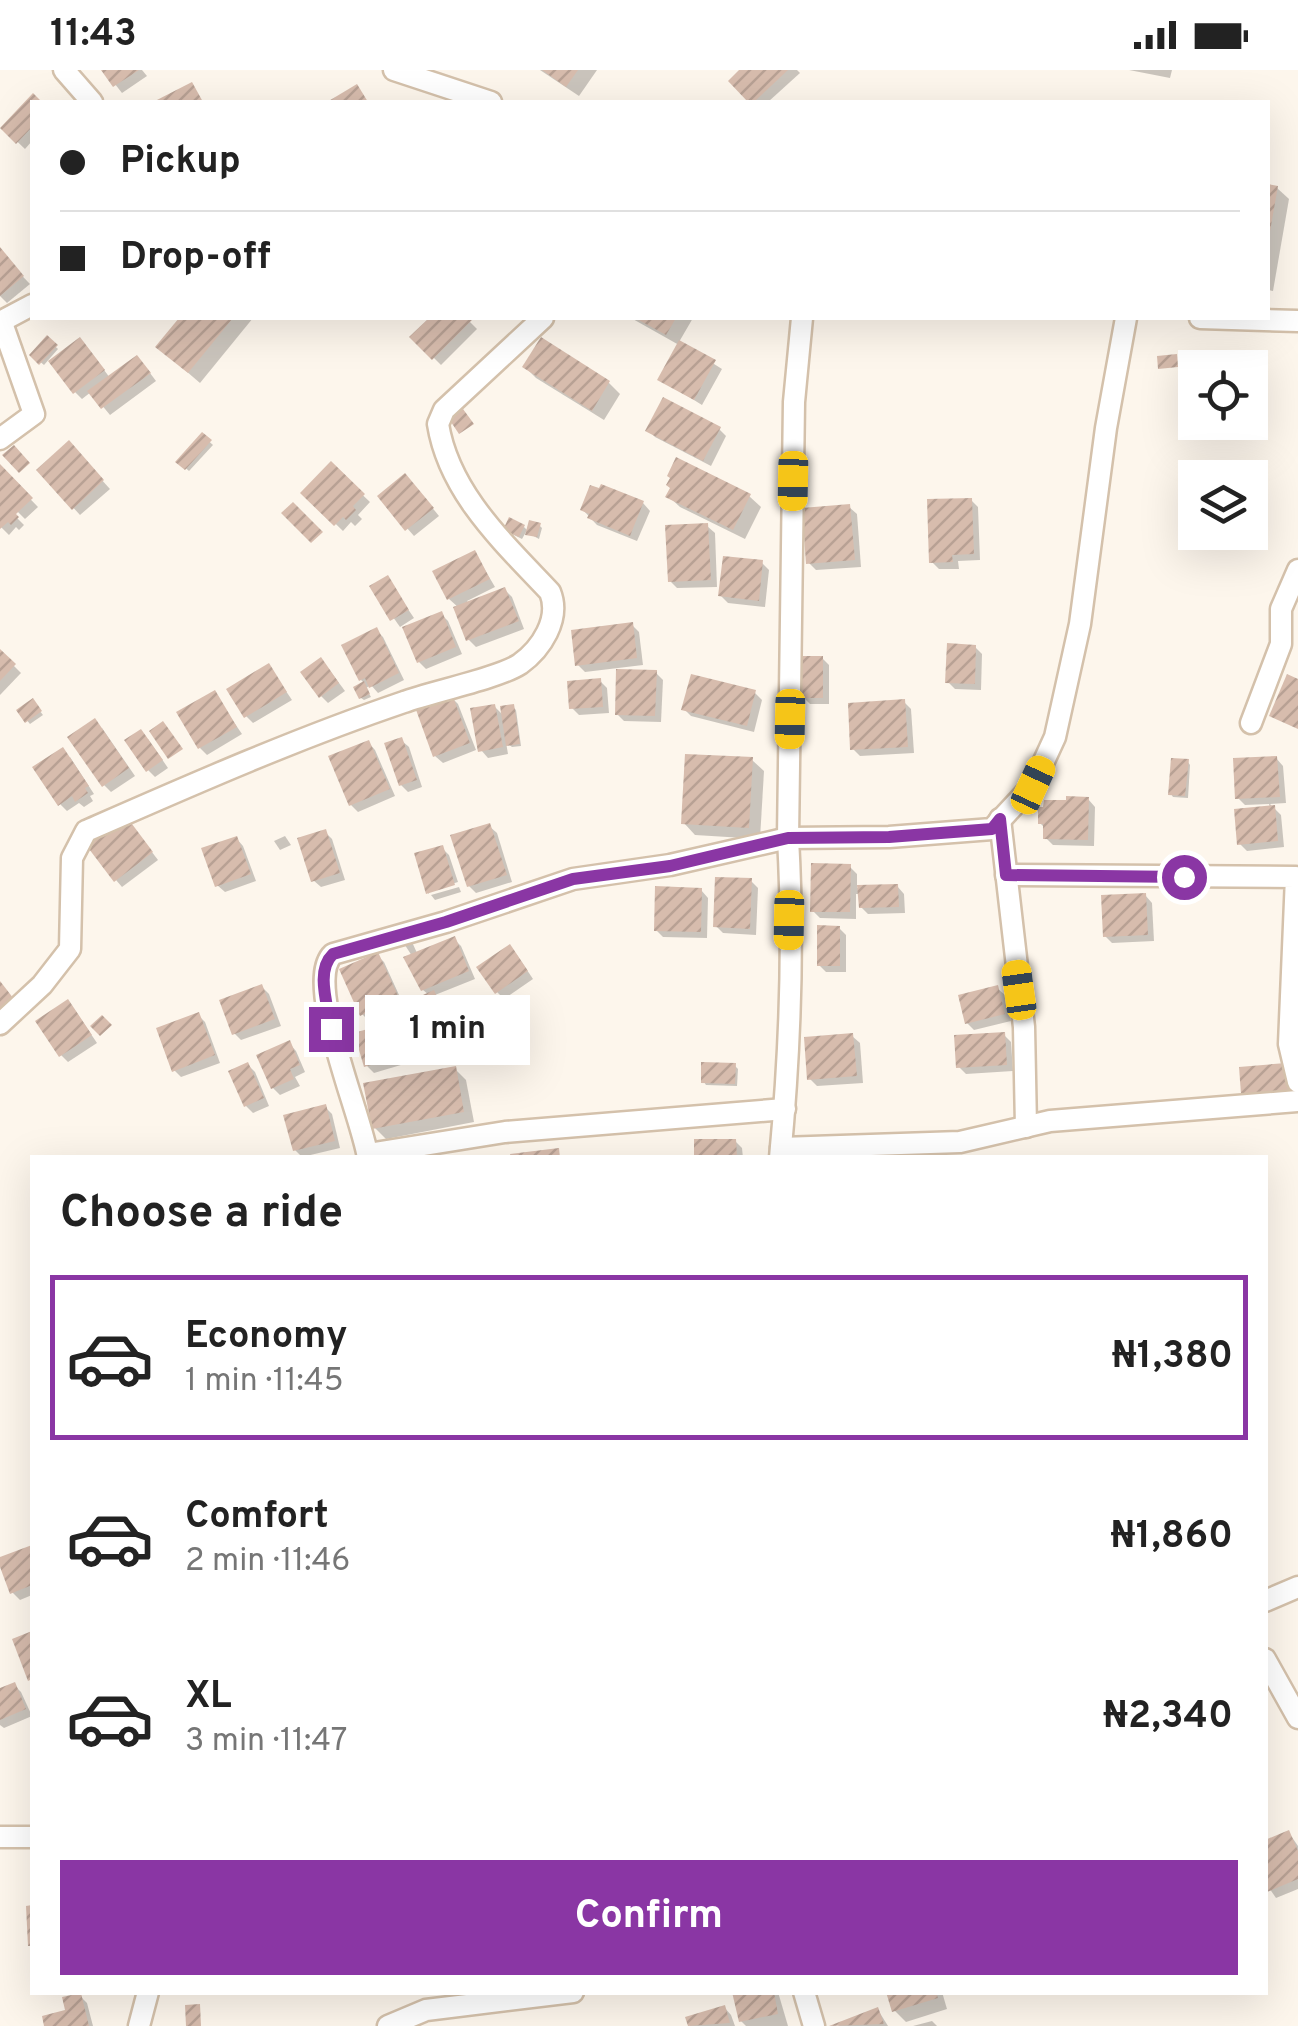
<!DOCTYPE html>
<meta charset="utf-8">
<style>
body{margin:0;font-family:Overpass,sans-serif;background:#f2f2f2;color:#222;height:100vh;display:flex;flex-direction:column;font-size:38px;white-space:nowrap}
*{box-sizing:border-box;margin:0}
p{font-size:32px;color:#767676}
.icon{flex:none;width:55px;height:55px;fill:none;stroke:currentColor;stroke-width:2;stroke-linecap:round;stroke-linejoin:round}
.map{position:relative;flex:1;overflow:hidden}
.drawer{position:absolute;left:30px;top:1085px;width:1238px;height:840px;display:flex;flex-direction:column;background:#fff;border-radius:0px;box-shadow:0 10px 40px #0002}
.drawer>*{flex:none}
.hud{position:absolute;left:30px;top:30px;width:1240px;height:220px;border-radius:0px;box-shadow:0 10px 40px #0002;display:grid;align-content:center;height:220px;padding:0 30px;background:#fff}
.fabs{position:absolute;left:1178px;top:280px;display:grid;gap:20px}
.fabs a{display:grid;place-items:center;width:90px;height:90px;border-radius:0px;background:#fff;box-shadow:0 10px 40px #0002;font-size:50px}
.end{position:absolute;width:45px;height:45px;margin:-22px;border:12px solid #8a36a4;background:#fff;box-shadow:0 0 0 5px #fff}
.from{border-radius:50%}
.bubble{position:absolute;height:70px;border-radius:0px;background:#fff;box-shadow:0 10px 40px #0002;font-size:32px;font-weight:700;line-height:70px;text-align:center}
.car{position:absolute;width:30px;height:60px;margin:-30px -15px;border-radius:12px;box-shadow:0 0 8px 2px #0007;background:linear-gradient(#f5c518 24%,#345 0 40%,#f5c518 0 76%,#345 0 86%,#f5c518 0)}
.hud b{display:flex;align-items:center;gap:35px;height:95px;font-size:38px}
.hud b+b{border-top:2px solid #e0e0e0}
.hud i{width:25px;height:25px;background:#222}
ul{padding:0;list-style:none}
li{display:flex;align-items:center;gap:30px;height:165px;margin:0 20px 15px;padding:0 10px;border:5px solid transparent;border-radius:0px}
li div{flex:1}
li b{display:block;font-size:38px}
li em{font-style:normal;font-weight:700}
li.on{border-color:#8a36a4}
li>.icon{width:90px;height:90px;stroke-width:1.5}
h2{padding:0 30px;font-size:45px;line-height:120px}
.button{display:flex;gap:20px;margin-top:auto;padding:20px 30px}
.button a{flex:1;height:115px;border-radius:0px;background:#8a36a4;color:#fff;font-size:40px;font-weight:700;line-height:115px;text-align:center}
.status{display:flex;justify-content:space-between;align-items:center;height:70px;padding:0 50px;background:#fff;direction:ltr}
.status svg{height:28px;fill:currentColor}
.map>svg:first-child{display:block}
.shadow{fill:#0003}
.building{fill:url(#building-hatch)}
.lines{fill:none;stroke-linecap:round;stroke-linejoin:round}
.minor-casing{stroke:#d4c1ab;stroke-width:25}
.minor{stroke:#fff;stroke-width:20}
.route{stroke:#8a36a4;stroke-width:12}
</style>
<div class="status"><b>11:43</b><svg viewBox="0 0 49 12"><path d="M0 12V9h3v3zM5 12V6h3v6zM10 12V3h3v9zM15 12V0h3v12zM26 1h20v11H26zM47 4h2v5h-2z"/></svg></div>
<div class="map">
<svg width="1298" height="1956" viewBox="0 0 1298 1956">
<defs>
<pattern id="building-hatch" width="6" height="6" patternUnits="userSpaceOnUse" patternTransform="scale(2.5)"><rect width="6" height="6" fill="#d7bcad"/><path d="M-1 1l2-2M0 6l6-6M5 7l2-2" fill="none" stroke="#b8a194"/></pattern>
</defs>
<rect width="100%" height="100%" fill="#fdf6ec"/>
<!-- shadow -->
<g class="shadow">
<polygon points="104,0 142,0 147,6 122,23"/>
<polygon points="540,0 597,0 579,26"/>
<polygon points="742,0 797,0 800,3 768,32 752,32 731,11"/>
<polygon points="1129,0 1172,0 1170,8"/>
<polygon points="33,27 39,32 32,32 32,71 25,79 3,58"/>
<polygon points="1268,116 1277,118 1289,129 1273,221 1268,220"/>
<polygon points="0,183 30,214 7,233 0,226"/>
<polygon points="182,248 253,248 200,313 158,277"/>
<polygon points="432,248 466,248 477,259 441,295 413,267"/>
<polygon points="631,248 693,248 679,272 722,299 702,335 660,309 679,275"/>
<polygon points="47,269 58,279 44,295 32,285"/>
<polygon points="87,277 110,308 144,295 156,311 110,345 91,322 82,329 75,322"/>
<polygon points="525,297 609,313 620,324 604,350 536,308"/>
<polygon points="719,359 726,366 711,396 655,367 648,360"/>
<polygon points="202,365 213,375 189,401 179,392"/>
<polygon points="69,374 110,419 80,445 39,400"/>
<polygon points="331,395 370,432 358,445 362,449 355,456 351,452 343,461 304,423"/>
<polygon points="1,399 38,437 25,449 9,433 6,437 24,455 19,460 16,457 9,465 0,456"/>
<polygon points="673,408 749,426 761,437 745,469 680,437 668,426"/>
<polygon points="412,413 439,446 414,466 380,427"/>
<polygon points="971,430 978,437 980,490 958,491 959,499 939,499 932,492"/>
<polygon points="643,433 650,441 637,471 597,455 583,440"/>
<polygon points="849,437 857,444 861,497 816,500 809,493"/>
<polygon points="539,455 542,458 539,469 526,462 522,469 508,462 524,457 528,461"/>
<polygon points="707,456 715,463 717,517 677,518 670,511"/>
<polygon points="475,483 495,517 467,531 469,534 505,520 512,527 524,559 476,577 469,570 459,538 449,529"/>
<polygon points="762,493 769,500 765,537 728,533 721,526"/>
<polygon points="387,508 414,548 400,557 372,517"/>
<polygon points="441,544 448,551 462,584 426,599 419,592"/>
<polygon points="632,555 639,562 643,595 585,602 578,595"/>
<polygon points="376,560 383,567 404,610 378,623 371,615 366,618 371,627 364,630 361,628 365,614 361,610"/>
<polygon points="975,577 982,584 981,620 955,619 948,612"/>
<polygon points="0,582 21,603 0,625"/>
<polygon points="822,588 829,595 829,634 810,634 803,627"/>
<polygon points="269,596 292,630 253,653 246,646"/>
<polygon points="328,598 345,621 328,633 321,626"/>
<polygon points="656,603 663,610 661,652 624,651 617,644"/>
<polygon points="600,611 607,618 609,643 579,645 572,638"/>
<polygon points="214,623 242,664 207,685 200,678"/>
<polygon points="755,623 762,630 754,662 691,646 684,639"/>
<polygon points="451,627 458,634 476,680 443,693 435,686"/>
<polygon points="32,631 43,645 30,654 19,641"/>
<polygon points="904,632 911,639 914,683 860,686 853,679"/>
<polygon points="494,636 505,647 513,637 516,640 521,676 512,677 506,672 508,684 488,688 481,680"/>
<polygon points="102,658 135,706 111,722 104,715"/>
<polygon points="148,669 168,698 155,707 148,700"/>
<polygon points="401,670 409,677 422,717 408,722 401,715"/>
<polygon points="368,672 375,680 395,726 358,742 351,735"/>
<polygon points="70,687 94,724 90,726 93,731 84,737 79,733 67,741 60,734"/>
<polygon points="1276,688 1283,696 1286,733 1270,734 1281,745 1284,777 1247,781 1240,774 1270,738 1269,734 1245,735 1238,728"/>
<polygon points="752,690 764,701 760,769 695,765 684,753"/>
<polygon points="1188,692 1190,695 1188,728 1173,727 1171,724"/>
<polygon points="1088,729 1095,737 1094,776 1053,775 1046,768 1046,759 1040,753"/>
<polygon points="132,756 158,790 122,817 116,810"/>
<polygon points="489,756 497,763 512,812 476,823 469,816"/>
<polygon points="325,762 332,769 345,810 321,817 313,810"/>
<polygon points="285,766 291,775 280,780 274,771"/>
<polygon points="236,768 243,776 256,811 225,822 217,815"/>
<polygon points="442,778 449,785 458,812 429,821 429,824 428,823"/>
<polygon points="850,797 857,804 857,818 897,816 904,824 905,843 868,844 861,837 860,824 856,824 856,849 820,848 813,841"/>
<polygon points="751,811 758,818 756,865 723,863 716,856"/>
<polygon points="459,817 461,822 435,830 431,825"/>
<polygon points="701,820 708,828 707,868 663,867 656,860"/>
<polygon points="1145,825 1152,833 1154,871 1112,873 1105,866"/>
<polygon points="839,858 846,865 846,902 826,902 819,895"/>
<polygon points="454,869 461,876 475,909 435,925 461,975 436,987 429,979 408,934 369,951 362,944 377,885 384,892 404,936 429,925 423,920 412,886 403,872 412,872 417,883"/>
<polygon points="517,885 533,909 504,929 497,922"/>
<polygon points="262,917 269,924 281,956 241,970 234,963"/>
<polygon points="997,918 1005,925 1011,951 974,960 967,953"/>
<polygon points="74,939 97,973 68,992 61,985"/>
<polygon points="198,945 205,952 220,993 181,1007 174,1000"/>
<polygon points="405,950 412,958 421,989 374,1003 367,996"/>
<polygon points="1004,965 1011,972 1013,1001 966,1004 959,997"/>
<polygon points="852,966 860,973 863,1013 817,1016 810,1009"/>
<polygon points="289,973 296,981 305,1002 295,1007 300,1016 280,1025 273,1018"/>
<polygon points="248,995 255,1002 269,1036 253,1043 246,1036"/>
<polygon points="735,996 738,999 737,1016 706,1015 704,1012"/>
<polygon points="455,999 466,1010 474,1052 386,1069 374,1057"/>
<polygon points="1293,1003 1295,1026 1251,1030 1243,1023"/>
<polygon points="325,1037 332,1044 340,1078 302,1087 295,1080"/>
<polygon points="735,1071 742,1078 743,1088 696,1088"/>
<polygon points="32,1478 32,1525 20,1530 12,1522 0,1490"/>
<polygon points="14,1615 21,1622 32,1646 4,1658 0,1655 0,1621"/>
<polygon points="1289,1763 1298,1776 1298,1819 1276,1828 1265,1812 1265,1773"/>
<polygon points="735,1922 778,1922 788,1956 746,1956 741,1951"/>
<polygon points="889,1922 942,1922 947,1939 906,1952 895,1941"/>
<polygon points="80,1926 87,1933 93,1956 47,1956 68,1942"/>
<polygon points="724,1937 731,1945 735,1956 690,1956 688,1949"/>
<polygon points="878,1940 888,1956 839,1956 838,1955"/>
<polygon points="932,1951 937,1956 913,1956"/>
</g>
<!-- building -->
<g class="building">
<polygon points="101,0 139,0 113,17"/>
<polygon points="542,0 578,0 566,17"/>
<polygon points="739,0 788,0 754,32 748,32 728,11"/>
<polygon points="192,12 203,32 153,32"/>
<polygon points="357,14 368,32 327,32"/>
<polygon points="33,23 42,32 32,32 32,57 16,74 0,58"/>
<polygon points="1268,114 1278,116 1269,167 1268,167"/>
<polygon points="0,177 24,206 0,226"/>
<polygon points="179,248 233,248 188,303 155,277"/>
<polygon points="429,248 469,248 472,250 432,290 409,267"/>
<polygon points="635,248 676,248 666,265"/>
<polygon points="47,265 58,275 39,295 29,285"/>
<polygon points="80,267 105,300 73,324 48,291"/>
<polygon points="541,267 610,311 592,341 522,297"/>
<polygon points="679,270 716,290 694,330 657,310"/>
<polygon points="1177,284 1178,297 1158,299 1157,286"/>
<polygon points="137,285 151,303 101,339 87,321"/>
<polygon points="663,327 721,357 703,391 645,361"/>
<polygon points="463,339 474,354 459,364 449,349"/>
<polygon points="202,362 212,370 185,400 175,392"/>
<polygon points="69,370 104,410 72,440 36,400"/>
<polygon points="14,375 30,393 19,403 2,385"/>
<polygon points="676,387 751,424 733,460 665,427 670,418 666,415 670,408 667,406"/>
<polygon points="331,391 365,424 353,436 356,440 346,450 343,447 334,456 300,423"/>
<polygon points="0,394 33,428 16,444 19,447 11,455 8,452 0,459"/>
<polygon points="405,403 434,438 405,461 377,426"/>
<polygon points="601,414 644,431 630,466 587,448 589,444 580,440 590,415 599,418"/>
<polygon points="972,428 974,484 952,485 953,492 929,493 927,429"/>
<polygon points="293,432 323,462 311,473 281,443"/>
<polygon points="850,434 855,490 806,494 802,438"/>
<polygon points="509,447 525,455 519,467 503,460"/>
<polygon points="529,450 541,453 537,467 525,465"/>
<polygon points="708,453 711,510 668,512 665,455"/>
<polygon points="475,480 490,509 447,530 432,501"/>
<polygon points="723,486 763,490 759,531 718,526"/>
<polygon points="388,505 409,540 390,551 369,516"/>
<polygon points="505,517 519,551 466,571 453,537"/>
<polygon points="442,541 456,577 417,593 402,557"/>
<polygon points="633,552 637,588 575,596 571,560"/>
<polygon points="377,557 399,603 369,618 365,608 359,611 341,575"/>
<polygon points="947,573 976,575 975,614 945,613"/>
<polygon points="0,579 16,594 0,611"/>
<rect x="801" y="586" width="22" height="42"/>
<polygon points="321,587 339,613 319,628 300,602"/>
<polygon points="269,593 287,622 244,648 226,619"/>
<polygon points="616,599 657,600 655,646 615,645"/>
<polygon points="691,604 756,620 747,656 681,640"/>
<polygon points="1287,604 1298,609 1298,659 1269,646"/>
<polygon points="601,608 603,637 569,639 567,611"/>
<polygon points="364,611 370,624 359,629 353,617"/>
<polygon points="215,620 237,657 198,679 176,642"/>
<polygon points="452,624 470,673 433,687 415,637"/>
<polygon points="33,628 42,641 25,653 16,640"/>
<polygon points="905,629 908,677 850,680 848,633"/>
<polygon points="495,634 503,677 478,682 470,638"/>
<polygon points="514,634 520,674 506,676 500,636"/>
<polygon points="95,648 129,698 102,717 67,667"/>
<polygon points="163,651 183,679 168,689 149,661"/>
<polygon points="141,659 163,690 146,702 124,670"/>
<polygon points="402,667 417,710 399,716 384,673"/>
<polygon points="369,670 390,719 349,736 328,686"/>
<polygon points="63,677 89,716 85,718 88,723 75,732 72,726 58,736 32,697"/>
<polygon points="685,684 753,687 749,758 681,754"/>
<polygon points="1277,686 1280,727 1235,729 1233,688"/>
<polygon points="1171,688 1189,689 1185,726 1168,725"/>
<polygon points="1066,726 1089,727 1088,770 1043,769 1043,754 1038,754 1038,737 1043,737 1044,730 1066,730"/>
<polygon points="1275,735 1278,771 1237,775 1234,739"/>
<polygon points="126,746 153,782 114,812 86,775"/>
<polygon points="490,753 507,805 467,817 450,765"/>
<polygon points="326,759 340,803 311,812 297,768"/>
<polygon points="237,766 251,804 215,817 201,778"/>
<polygon points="443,775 455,815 426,824 414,783"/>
<polygon points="811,793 851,794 850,842 810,842"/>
<polygon points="715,807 752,808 750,859 713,857"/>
<polygon points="898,814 899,837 859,838 857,815"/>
<polygon points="655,816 702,818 701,862 654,861"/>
<polygon points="1146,823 1148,865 1103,867 1101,825"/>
<polygon points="817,855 840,856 840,896 817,896"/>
<polygon points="455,866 469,901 421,921 403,887"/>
<polygon points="510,874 528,901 495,924 476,897"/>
<polygon points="378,882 399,928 360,946 339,899"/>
<polygon points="0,911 17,933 0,946"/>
<polygon points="262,914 275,949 232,965 219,930"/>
<polygon points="998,915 1005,944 965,954 958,925"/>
<polygon points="434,920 456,968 427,981 405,933"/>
<polygon points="68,929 92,965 59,987 35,951"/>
<polygon points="199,942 215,985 172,1002 156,958"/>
<polygon points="102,945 112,955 100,966 90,956"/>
<polygon points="405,948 416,982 364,997 354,963"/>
<polygon points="1005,962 1007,995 956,998 954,965"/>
<polygon points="853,963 857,1006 807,1010 804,967"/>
<polygon points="290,970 300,995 290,999 294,1009 271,1019 256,985"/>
<polygon points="248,992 264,1028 244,1037 228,1001"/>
<polygon points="701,992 736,993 735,1014 701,1013"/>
<polygon points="1286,993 1289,1020 1241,1024 1239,997"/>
<polygon points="456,996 464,1042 372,1059 363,1013"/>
<polygon points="326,1034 335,1071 293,1081 283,1045"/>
<polygon points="694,1069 736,1069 737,1088 694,1088"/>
<polygon points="559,1078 560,1088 511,1088 510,1084"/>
<polygon points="32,1475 32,1515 10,1524 0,1497 0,1487"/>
<polygon points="32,1561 32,1609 28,1611 12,1569"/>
<polygon points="15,1612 26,1639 0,1650 0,1618"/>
<polygon points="1289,1760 1298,1781 1298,1809 1267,1822 1265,1770"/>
<polygon points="32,1835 32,1876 28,1876 26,1836"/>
<polygon points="732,1922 774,1922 778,1944 739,1952"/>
<polygon points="886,1922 936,1922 938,1928 892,1942"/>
<polygon points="81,1923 89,1956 44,1956 42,1946 65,1940 62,1927"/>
<polygon points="200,1934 201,1956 186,1956 185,1935"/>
<polygon points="725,1935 730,1953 688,1956 685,1947"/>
<polygon points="878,1937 884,1954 829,1956"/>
</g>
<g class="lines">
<!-- minor casing -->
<g class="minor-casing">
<g id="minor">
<polyline points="64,0 92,32"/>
<polyline points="394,0 491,32"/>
<polyline points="1200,248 1298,251"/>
<polyline points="0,252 32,235"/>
<polyline points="0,369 34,344 2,253"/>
<polyline points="1251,653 1281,574 1281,539 1298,500"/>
<polyline points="1000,749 1024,957 1026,1057"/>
<polyline points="1006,805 1296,807 1289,974 1298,1012"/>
<path d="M0,954L42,915L70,879L72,788L86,761C191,715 295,669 404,632C431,622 499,608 520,594C541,579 561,549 550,522C504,473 449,423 438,354L444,340L543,248"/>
<polyline points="781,1078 960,1072 1050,1051 1298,1031"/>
<polyline points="368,1084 505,1062 785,1039"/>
<path d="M368,1088C362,1046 303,912 333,884L446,852L573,809L670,795L788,768L889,767L992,759L1033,715L1055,667L1080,554L1106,358L1126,248"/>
<path d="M780,1088C790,982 794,873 788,768L794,332L802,248"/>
<polyline points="1265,1531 1298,1517"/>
<polyline points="1265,1589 1298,1648"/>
<polyline points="0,1767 32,1767"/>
<polyline points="804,1922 814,1956"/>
<polyline points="139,1956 148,1922"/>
<polyline points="388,1956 426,1940 573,1922"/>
</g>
</g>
<!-- minor -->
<use href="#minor" class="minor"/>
</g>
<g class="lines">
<!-- route -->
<path class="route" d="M331,959C328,935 315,901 333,884L446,852L573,809L670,796L788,768L889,767L992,759L1000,749L1006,805L1184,807"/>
</g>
</svg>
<div class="fabs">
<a><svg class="icon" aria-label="locate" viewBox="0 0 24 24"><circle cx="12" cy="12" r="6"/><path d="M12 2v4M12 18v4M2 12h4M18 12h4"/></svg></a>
<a><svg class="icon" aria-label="layers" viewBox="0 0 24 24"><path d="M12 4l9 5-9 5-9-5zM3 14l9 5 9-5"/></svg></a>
</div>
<i class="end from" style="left:1184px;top:807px"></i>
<i class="end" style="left:331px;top:959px"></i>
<div class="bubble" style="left:365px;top:925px;width:165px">1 min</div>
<i class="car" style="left:793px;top:411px;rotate:181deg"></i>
<i class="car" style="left:790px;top:649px;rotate:181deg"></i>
<i class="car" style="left:1033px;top:715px;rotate:25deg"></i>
<i class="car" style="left:789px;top:850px;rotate:181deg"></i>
<i class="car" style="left:1019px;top:920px;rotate:352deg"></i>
<div class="hud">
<b><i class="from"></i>Pickup</b>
<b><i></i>Drop-off</b>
</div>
<section class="drawer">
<h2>Choose a ride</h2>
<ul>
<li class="on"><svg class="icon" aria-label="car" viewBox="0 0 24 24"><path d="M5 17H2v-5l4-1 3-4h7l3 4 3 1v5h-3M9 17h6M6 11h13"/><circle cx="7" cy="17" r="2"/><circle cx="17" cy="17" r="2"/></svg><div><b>Economy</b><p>1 min · 11:45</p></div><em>₦1,380</em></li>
<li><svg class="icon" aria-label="car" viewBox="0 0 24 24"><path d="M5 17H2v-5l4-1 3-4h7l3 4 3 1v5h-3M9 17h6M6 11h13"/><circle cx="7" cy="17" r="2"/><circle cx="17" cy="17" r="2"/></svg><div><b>Comfort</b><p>2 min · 11:46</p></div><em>₦1,860</em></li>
<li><svg class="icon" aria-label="car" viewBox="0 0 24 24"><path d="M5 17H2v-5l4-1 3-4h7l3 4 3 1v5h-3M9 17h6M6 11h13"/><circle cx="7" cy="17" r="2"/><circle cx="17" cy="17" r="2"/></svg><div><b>XL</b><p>3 min · 11:47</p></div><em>₦2,340</em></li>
</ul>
<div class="button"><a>Confirm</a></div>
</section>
</div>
